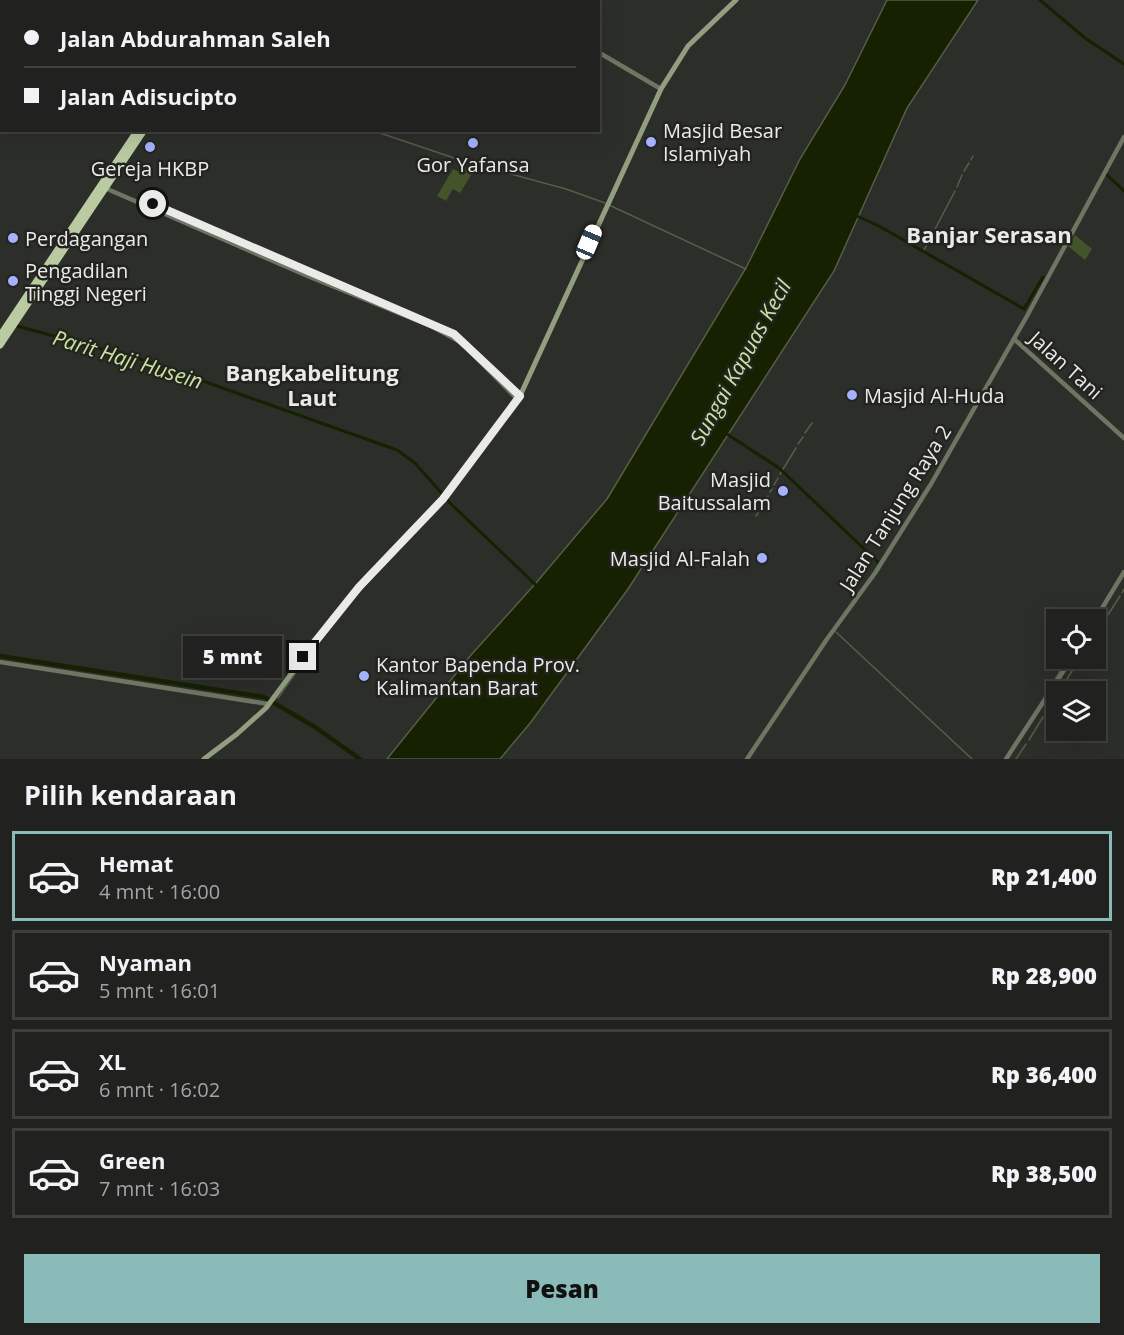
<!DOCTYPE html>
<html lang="id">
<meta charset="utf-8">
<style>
body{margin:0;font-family:"Open Sans",sans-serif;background:#292a29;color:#f1f3f6;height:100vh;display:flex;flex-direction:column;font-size:22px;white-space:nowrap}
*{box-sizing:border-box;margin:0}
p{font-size:20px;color:#a2a4a5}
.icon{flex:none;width:33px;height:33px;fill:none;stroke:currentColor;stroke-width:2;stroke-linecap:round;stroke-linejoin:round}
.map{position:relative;height:759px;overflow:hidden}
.sheet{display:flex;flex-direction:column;background:#212220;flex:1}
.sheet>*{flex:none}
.banner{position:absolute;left:0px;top:0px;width:600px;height:132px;box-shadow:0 6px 24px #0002,0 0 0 2px #3e3f3e;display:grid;align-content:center;height:132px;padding:0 24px;background:#212220}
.fabs{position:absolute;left:1046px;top:609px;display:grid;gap:12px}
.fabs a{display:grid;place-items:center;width:60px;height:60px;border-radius:0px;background:#212220;box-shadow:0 6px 24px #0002,0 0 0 2px #3e3f3e;font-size:30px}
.end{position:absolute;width:27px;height:27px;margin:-14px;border:8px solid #eaebe8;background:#111;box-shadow:0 0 0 3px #111}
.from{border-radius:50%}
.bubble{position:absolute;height:42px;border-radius:0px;background:#212220;box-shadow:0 6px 24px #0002,0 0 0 2px #3e3f3e;font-size:20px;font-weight:800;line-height:42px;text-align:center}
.car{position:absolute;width:18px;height:36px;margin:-18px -9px;border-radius:8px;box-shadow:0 0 4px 2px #0007;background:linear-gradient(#fff 24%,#345 0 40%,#fff 0 76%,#345 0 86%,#fff 0)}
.banner b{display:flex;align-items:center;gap:21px;height:57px;font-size:22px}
.banner b+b{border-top:2px solid #3e3f3e}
.banner i{width:15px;height:15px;background:#f1f3f6}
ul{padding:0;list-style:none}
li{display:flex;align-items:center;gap:18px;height:90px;margin:0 12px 9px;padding:0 12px;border:3px solid #3e3f3e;border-radius:0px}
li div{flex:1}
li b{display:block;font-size:22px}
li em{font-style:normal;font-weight:800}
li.on{border-color:#8bbbb9}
li>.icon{width:54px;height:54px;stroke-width:1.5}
h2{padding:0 24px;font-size:27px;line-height:72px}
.primary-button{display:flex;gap:12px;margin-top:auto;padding:12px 24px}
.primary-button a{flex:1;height:69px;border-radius:0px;background:#8bbbb9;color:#111;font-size:24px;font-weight:800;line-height:69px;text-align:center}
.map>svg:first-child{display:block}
.green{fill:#43532a}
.water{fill:#152100;stroke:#555e46;stroke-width:1.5}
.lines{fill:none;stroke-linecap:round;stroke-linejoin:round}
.stream{stroke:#555e46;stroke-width:1.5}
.canal{stroke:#152100;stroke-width:3}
.river{stroke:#152100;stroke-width:4.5}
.tertiary{stroke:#6d7563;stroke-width:4.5}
.secondary{stroke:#919e80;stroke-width:5}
.trunk{stroke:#bacba2;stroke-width:7}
.route{stroke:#eaebe8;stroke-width:8}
.poi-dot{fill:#a5b1fc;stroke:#232420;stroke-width:2}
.labels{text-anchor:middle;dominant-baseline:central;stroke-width:5;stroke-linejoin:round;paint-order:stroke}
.poi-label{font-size:20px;fill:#eaebe8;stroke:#232420;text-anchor:start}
.street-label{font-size:20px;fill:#eaebe8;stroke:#232420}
.water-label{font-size:21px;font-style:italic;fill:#c8e49f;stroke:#232420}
.quarter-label{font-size:22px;font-weight:bold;fill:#eaebe8;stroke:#232420}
</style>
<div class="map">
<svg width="1124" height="759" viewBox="0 0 1124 759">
<rect width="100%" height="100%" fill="#2c2e2a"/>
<!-- green -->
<g class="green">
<polygon points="465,167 473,172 460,193 453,189 446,201 437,196 453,169 461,173"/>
<polygon points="1075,235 1092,249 1085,260 1068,246"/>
</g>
<!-- water -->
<polygon class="water" points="887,0 978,0 907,108 834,271 628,589 531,722 500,759 387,759 471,655 536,583 607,499 746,268 800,159 845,85"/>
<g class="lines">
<!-- stream -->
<g class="stream">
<polyline points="0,9 2,9"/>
<polyline points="371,130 463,161 566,189 605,203"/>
<polyline points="971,160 973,156"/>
<polyline points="964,171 969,163"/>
<polyline points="957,187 962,175"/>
<polyline points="609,205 746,269"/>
<polyline points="923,252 955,191"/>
<polyline points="805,433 812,423"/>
<polyline points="798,444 803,437"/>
<polyline points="780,474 796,448"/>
<polyline points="774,485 778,478"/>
<polyline points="770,492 772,489"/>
<polyline points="764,502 768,496"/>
<polyline points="760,509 762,505"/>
<polyline points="756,516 758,513"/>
<polyline points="1122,593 1124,589"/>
<polyline points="1093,620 1097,613"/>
<polyline points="332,624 333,622"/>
<polyline points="325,632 330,626"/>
<polyline points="836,632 972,759"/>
<polyline points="1095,635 1120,596"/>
<polyline points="321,638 323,636"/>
<polyline points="316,645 320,640"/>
<polyline points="307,657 314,648"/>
<polyline points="1048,691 1068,658"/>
<polyline points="1059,692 1080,658"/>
<polyline points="278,698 304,661"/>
<polyline points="1054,700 1056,697"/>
<polyline points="275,702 276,702"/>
<polyline points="1045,714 1052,703"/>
<polyline points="1029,740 1043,717"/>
<polyline points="1016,759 1026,744"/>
</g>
<!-- canal -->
<g class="canal">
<polyline points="1040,0 1085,38 1124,64"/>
<polyline points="1105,173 1124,191"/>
<polyline points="857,216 879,226 1024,309 1043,277"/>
<polyline points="13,325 147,361 397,450 415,463 450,503 537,586"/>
<polyline points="727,434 779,468 878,562"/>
</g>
<!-- river -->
<polyline class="river" points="0,656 264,697 315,727 360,759"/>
<!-- tertiary -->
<g class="tertiary">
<polyline points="468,0 470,2"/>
<polyline points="453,2 453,0"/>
<polyline points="0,13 2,13"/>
<polyline points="598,52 661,89"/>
<polyline points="105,188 310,277 433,327 462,343 517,399"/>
<polyline points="162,208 179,216"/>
<polyline points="318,277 381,301"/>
<polyline points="405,311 444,329"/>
<polyline points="1014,339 1124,438"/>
<polyline points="470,347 483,360"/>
<polyline points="508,385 520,396"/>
<polyline points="1095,620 1124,572"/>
<polyline points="0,662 268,704"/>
<polyline points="747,759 827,639 875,573 931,484 1027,316 1124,137"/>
<polyline points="1006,759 1072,658"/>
</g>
<!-- secondary -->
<polyline class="secondary" points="204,759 237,734 266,708 334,616 443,499 520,396 661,89 688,46 736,0"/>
<!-- trunk -->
<g class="trunk">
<polyline points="225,2 226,0"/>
<polyline points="231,2 232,0"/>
<polyline points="0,336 138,130"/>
<polyline points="0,345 144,130"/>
</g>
</g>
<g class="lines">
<!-- route -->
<polyline class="route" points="153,204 454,334 520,396 443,499 359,587 303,657"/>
</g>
<!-- markers -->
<g class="poi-dot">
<circle cx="651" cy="142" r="6"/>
<circle cx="473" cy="143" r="6"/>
<circle cx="150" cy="147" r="6"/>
<circle cx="13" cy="238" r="6"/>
<circle cx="13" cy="281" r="6"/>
<circle cx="852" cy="395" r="6"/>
<circle cx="783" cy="491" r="6"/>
<circle cx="762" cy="558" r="6"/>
<circle cx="364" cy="676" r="6"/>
</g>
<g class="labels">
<!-- poi labels -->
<g class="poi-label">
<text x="663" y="130">Masjid Besar<tspan x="663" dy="23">Islamiyah</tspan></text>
<text x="473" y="164" text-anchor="middle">Gor Yafansa</text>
<text x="150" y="168" text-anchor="middle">Gereja HKBP</text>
<text x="25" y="238">Perdagangan</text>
<text x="25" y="270">Pengadilan<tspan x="25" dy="23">Tinggi Negeri</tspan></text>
<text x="864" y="395">Masjid Al-Huda</text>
<text x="771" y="479" text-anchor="end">Masjid<tspan x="771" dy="23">Baitussalam</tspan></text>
<text x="750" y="558" text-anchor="end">Masjid Al-Falah</text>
<text x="376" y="664">Kantor Bapenda Prov.<tspan x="376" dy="23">Kalimantan Barat</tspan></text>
</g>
<!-- street labels -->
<g class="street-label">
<text transform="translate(1066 365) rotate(42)">Jalan Tani</text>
<text transform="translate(895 508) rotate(-58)">Jalan Tanjung Raya 2</text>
</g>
<!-- water labels -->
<g class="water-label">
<text transform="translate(128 359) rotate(17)">Parit Haji Husein</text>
<text transform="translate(740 362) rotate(-61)">Sungai Kapuas Kecil</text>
</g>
<!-- quarter labels -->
<g class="quarter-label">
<text x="989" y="234">Banjar Serasan</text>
<text x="312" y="372">Bangkabelitung<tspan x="312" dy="25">Laut</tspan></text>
</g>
</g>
</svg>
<div class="fabs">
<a><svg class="icon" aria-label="locate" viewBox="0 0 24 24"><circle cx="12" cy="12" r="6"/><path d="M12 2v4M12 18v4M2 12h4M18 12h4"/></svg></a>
<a><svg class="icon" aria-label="layers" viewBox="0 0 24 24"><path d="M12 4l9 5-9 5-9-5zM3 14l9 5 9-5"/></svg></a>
</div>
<i class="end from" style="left:153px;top:204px"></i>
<i class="end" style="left:303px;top:657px"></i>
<div class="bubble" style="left:183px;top:636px;width:99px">5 mnt</div>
<i class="car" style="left:589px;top:242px;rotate:23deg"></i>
<div class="banner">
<b><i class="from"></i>Jalan Abdurahman Saleh</b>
<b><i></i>Jalan Adisucipto</b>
</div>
</div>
<section class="sheet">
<h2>Pilih kendaraan</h2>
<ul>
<li class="on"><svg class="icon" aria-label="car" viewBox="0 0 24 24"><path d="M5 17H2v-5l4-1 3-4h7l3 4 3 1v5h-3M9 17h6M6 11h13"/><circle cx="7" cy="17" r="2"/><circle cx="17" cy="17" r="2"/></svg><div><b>Hemat</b><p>4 mnt · 16:00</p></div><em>Rp 21,400</em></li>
<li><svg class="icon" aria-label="car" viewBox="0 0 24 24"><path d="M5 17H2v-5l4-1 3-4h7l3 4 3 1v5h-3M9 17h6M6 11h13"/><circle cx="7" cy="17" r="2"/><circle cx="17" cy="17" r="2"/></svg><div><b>Nyaman</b><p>5 mnt · 16:01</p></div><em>Rp 28,900</em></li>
<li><svg class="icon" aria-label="car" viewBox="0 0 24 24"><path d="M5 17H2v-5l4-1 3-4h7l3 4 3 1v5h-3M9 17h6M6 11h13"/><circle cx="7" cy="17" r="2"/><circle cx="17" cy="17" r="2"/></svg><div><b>XL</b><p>6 mnt · 16:02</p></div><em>Rp 36,400</em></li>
<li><svg class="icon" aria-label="car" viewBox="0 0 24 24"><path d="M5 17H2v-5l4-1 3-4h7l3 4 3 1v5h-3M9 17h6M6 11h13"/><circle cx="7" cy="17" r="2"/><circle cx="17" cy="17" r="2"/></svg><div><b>Green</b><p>7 mnt · 16:03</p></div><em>Rp 38,500</em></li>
</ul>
<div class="primary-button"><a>Pesan</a></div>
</section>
